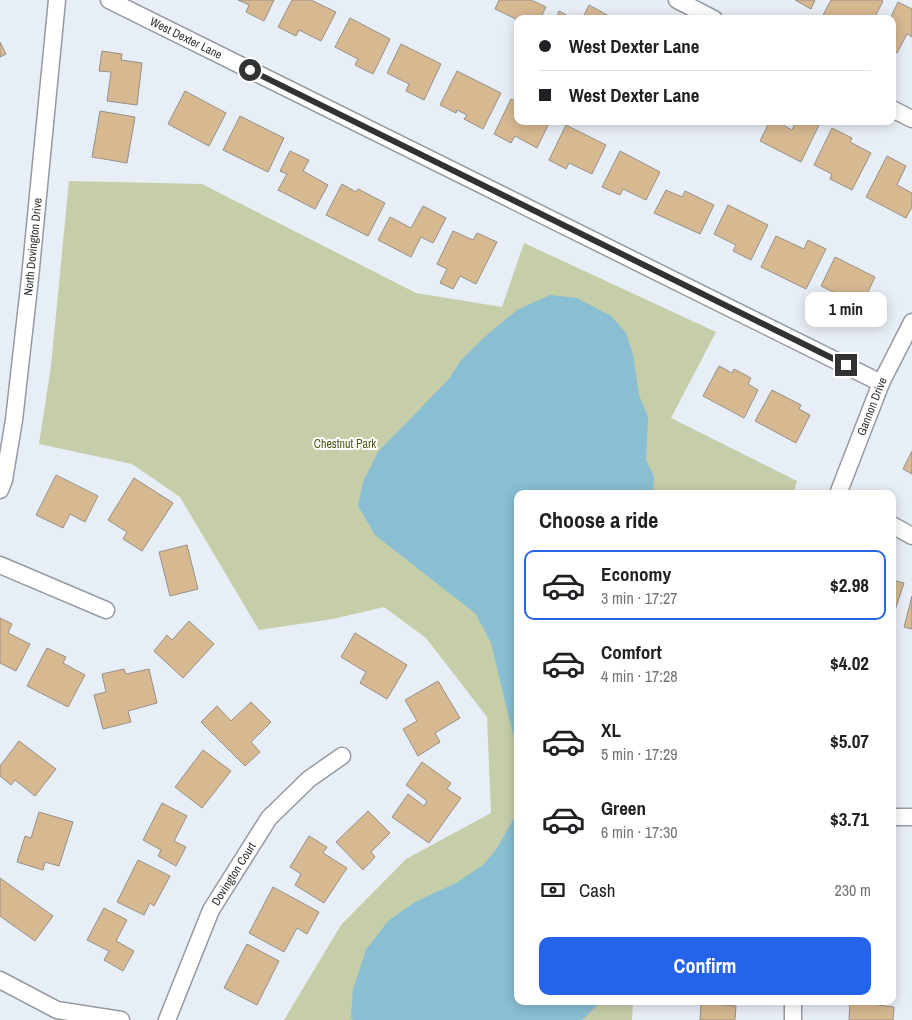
<!DOCTYPE html>
<meta charset="utf-8">
<style>
body{margin:0;font-family:"Archivo Narrow",sans-serif;background:#f2f2f2;color:#202124;height:100vh;display:flex;flex-direction:column;font-size:19px;white-space:nowrap}
*{box-sizing:border-box;margin:0}
p{font-size:16px;color:#757577}
.icon{flex:none;width:28px;height:28px;fill:none;stroke:currentColor;stroke-width:2;stroke-linecap:round;stroke-linejoin:round}
.map{position:relative;flex:1;overflow:hidden}
.panel{position:absolute;left:514px;top:490px;width:382px;height:515px;display:flex;flex-direction:column;background:#fff;border-radius:10px;box-shadow:0 2px 12px #0003}
.panel>*{flex:none}
.guide{position:absolute;left:514px;top:15px;width:382px;height:110px;border-radius:10px;box-shadow:0 2px 12px #0003;display:grid;align-content:center;height:110px;padding:0 25px;background:#fff}
.end{position:absolute;width:22px;height:22px;margin:-11px;border:6px solid #303234;background:#fff;box-shadow:0 0 0 2px #fff}
.from{border-radius:50%}
.bubble{position:absolute;height:35px;border-radius:10px;background:#fff;box-shadow:0 2px 12px #0003;font-size:16px;font-weight:700;line-height:35px;text-align:center}
.guide b{display:flex;align-items:center;gap:18px;height:48px;font-size:19px}
.guide b+b{border-top:1px solid #e0e0e0}
.guide i{width:12px;height:12px;background:#202124}
ul{padding:0;list-style:none}
li{display:flex;align-items:center;gap:15px;height:70px;margin:0 10px 8px;padding:0 15px;border:2px solid transparent;border-radius:10px}
li div{flex:1}
li b{display:block;font-size:19px}
li em{font-style:normal;font-weight:700}
li.selected{border-color:#2563eb}
li>.icon{width:45px;height:45px;stroke-width:1.5}
h2{padding:0 25px;font-size:22px;line-height:60px}
.pay{display:flex;align-items:center;gap:12px;height:55px;padding:0 25px;font-size:19px}
.pay p{margin-inline-start:auto}
.cta{display:flex;gap:10px;margin-top:auto;padding:10px 25px}
.cta a{flex:1;height:58px;border-radius:10px;background:#2563eb;color:#fff;font-size:20px;font-weight:700;line-height:58px;text-align:center}
.map>svg:first-child{display:block}
.green{fill:#c6cda9}
.water{fill:#89bed3}
.building{fill:#d6b891;stroke:#96908a}
.lines{fill:none;stroke-linecap:round;stroke-linejoin:round}
.minor-casing{stroke:#959aa1;stroke-width:19}
.minor{stroke:#fff;stroke-width:16}
.route{stroke:#303234;stroke-width:6}
.labels{text-anchor:middle;dominant-baseline:central;stroke-width:4;stroke-linejoin:round;paint-order:stroke}
.street-label{font-size:12px;fill:#303234;stroke:#fff}
.park-label{font-size:12px;fill:#505810;stroke:#fff}
</style>
<div class="map">
<svg width="912" height="1020" viewBox="0 0 912 1020">
<rect width="100%" height="100%" fill="#e8eef5"/>
<!-- green -->
<polygon class="green" points="69,181 202,184 416,293 502,307 524,243 716,332 671,418 797,481 793,494 518,494 518,1001 633,1001 632,1020 284,1020 341,925 406,859 491,813 487,717 426,638 384,607 333,619 259,630 180,497 132,464 39,444 51,366"/>
<!-- water -->
<g class="water">
<polygon points="550,295 577,298 611,316 626,333 633,355 639,395 648,417 646,460 654,477 653,494 518,494 517,751 491,643 476,614 375,535 358,506 363,482 378,452 449,379 461,360 487,335 517,310"/>
<polygon points="517,813 518,1001 600,1001 598,1004 582,1020 353,1020 351,1018 353,989 366,950 388,921 415,902 456,883 483,865 496,850"/>
</g>
<!-- building -->
<g class="building">
<polygon points="238,0 274,0 264,21 246,12 249,5"/>
<polygon points="292,0 311,0 336,12 321,41 299,30 296,36 278,27"/>
<polygon points="499,0 531,0 546,7 540,19 518,19 518,20 495,9"/>
<polygon points="795,0 815,0 811,9"/>
<polygon points="831,0 881,0 883,1 874,19 830,19 823,15"/>
<polygon points="898,2 912,9 912,37 907,34 897,53 892,50 892,19 890,19"/>
<polygon points="589,5 609,16 607,19 582,19"/>
<polygon points="559,11 574,19 556,19"/>
<polygon points="350,18 390,39 373,74 355,65 358,59 335,47"/>
<polygon points="0,42 6,54 0,57"/>
<polygon points="401,44 441,64 424,100 406,91 409,84 387,73"/>
<polygon points="102,51 122,54 121,60 142,63 137,105 107,101 111,72 99,71"/>
<polygon points="457,71 501,93 483,129 464,119 467,115 457,110 456,113 440,105"/>
<polygon points="185,91 226,113 209,146 168,124"/>
<polygon points="511,99 518,102 518,121 550,121 537,148 515,136 511,143 494,134"/>
<polygon points="100,111 135,117 127,163 92,157"/>
<polygon points="240,116 284,138 268,172 223,150"/>
<polygon points="770,121 776,121 792,130 796,121 817,121 820,123 801,162 760,141"/>
<polygon points="566,125 606,145 592,174 569,163 566,169 549,160"/>
<polygon points="832,128 852,138 850,142 871,153 852,190 830,179 832,174 814,165"/>
<polygon points="290,151 309,160 303,171 328,185 315,209 278,190 287,174 280,171"/>
<polygon points="620,151 660,172 646,200 623,189 620,195 602,187"/>
<polygon points="887,156 906,166 897,185 912,193 912,207 906,218 866,197"/>
<polygon points="342,184 356,192 358,189 385,203 368,236 326,215"/>
<polygon points="666,190 682,197 685,191 714,205 700,234 654,213"/>
<polygon points="728,205 768,225 751,260 733,251 736,245 714,234"/>
<polygon points="423,206 446,218 433,243 421,237 411,257 378,240 390,217 411,228"/>
<polygon points="453,231 473,240 477,233 497,242 476,284 460,276 453,289 440,283 447,269 437,264"/>
<polygon points="776,236 804,249 808,240 826,249 806,289 761,267"/>
<polygon points="835,257 875,277 858,313 840,304 843,297 821,286"/>
<polygon points="719,366 732,373 734,369 751,378 748,384 758,390 744,418 703,396"/>
<polygon points="772,390 801,405 799,409 810,415 796,443 755,421"/>
<polygon points="912,451 912,474 903,469"/>
<polygon points="56,475 98,496 85,522 70,514 63,528 36,515"/>
<polygon points="134,478 173,503 142,551 123,539 127,532 108,520"/>
<polygon points="187,545 198,589 170,596 159,552"/>
<polygon points="892,580 904,583 892,619"/>
<polygon points="912,596 912,629 904,627"/>
<polygon points="0,618 12,624 8,633 30,644 16,671 0,663"/>
<polygon points="189,621 214,644 183,678 154,651 167,635 172,640"/>
<polygon points="355,633 407,665 387,699 360,683 366,672 341,657"/>
<polygon points="47,648 66,657 63,663 85,675 68,707 27,686"/>
<polygon points="124,669 126,674 149,669 157,703 128,711 131,722 103,729 94,695 106,692 102,674"/>
<polygon points="438,681 460,718 435,733 440,742 418,756 403,729 417,721 405,700"/>
<polygon points="251,702 271,722 251,742 260,752 245,766 201,722 217,706 231,721"/>
<polygon points="19,741 56,769 35,796 15,780 11,785 0,776 0,766"/>
<polygon points="203,750 231,771 202,808 175,787"/>
<polygon points="422,762 451,783 447,789 461,798 429,843 392,817 408,794 424,806 427,801 406,785"/>
<polygon points="162,803 187,816 174,841 186,847 176,866 158,856 161,850 143,840"/>
<polygon points="368,811 390,833 371,852 375,857 363,870 336,842"/>
<polygon points="39,812 73,822 59,866 45,862 43,870 17,862 25,836 31,838"/>
<polygon points="309,836 327,847 323,853 347,868 324,903 295,885 301,874 290,867"/>
<polygon points="138,860 170,876 154,906 150,903 144,915 117,902"/>
<polygon points="0,878 53,916 35,941 0,916"/>
<polygon points="273,887 319,912 307,934 297,928 284,952 249,933"/>
<polygon points="104,908 127,920 116,941 134,951 123,971 104,960 109,951 87,940"/>
<polygon points="247,944 279,961 257,1005 224,988"/>
<polygon points="850,1001 879,1001 878,1005 894,1007 893,1020 849,1020"/>
<polygon points="701,1003 736,1006 735,1020 700,1020"/>
</g>
<g class="lines">
<!-- minor casing -->
<g class="minor-casing">
<g id="minor">
<path id="s1" d="M109,0L881,383"/>
<polyline points="677,0 714,19"/>
<polyline points="892,109 912,119"/>
<path id="s2" d="M0,490L4,480L14,420L30,278L57,0"/>
<path id="s3" d="M838,494L881,383L912,322"/>
<polyline points="892,525 912,536"/>
<polyline points="0,565 106,610"/>
<polyline points="892,817 912,817"/>
<polyline points="0,980 57,1010 121,1020"/>
<path id="s4" d="M167,1020L211,910L269,818L309,779L342,756"/>
<polyline points="793,1020 793,1001"/>
</g>
</g>
<!-- minor -->
<use href="#minor" class="minor"/>
</g>
<g class="lines">
<!-- route -->
<polyline class="route" points="250,70 846,365"/>
</g>
<g class="labels">
<!-- street labels -->
<g class="street-label">
<text stroke="none"><textPath href="#s1" startOffset="86">West Dexter Lane</textPath></text>
<text stroke="none"><textPath href="#s2" startOffset="246">North Dovington Drive</textPath></text>
<text stroke="none"><textPath href="#s3" startOffset="94">Gannon Drive</textPath></text>
<text stroke="none"><textPath href="#s4" startOffset="161">Dovington Court</textPath></text>
</g>
<!-- park labels -->
<g class="park-label">
<text x="345" y="444">Chestnut Park</text>
</g>
</g>
</svg>
<i class="end from" style="left:250px;top:70px"></i>
<i class="end" style="left:846px;top:365px"></i>
<div class="bubble" style="left:805px;top:292px;width:82px">1 min</div>
<div class="guide">
<b><i class="from"></i>West Dexter Lane</b>
<b><i></i>West Dexter Lane</b>
</div>
<section class="panel">
<h2>Choose a ride</h2>
<ul>
<li class="selected"><svg class="icon" aria-label="car" viewBox="0 0 24 24"><path d="M5 17H2v-5l4-1 3-4h7l3 4 3 1v5h-3M9 17h6M6 11h13"/><circle cx="7" cy="17" r="2"/><circle cx="17" cy="17" r="2"/></svg><div><b>Economy</b><p>3 min · 17:27</p></div><em>$2.98</em></li>
<li><svg class="icon" aria-label="car" viewBox="0 0 24 24"><path d="M5 17H2v-5l4-1 3-4h7l3 4 3 1v5h-3M9 17h6M6 11h13"/><circle cx="7" cy="17" r="2"/><circle cx="17" cy="17" r="2"/></svg><div><b>Comfort</b><p>4 min · 17:28</p></div><em>$4.02</em></li>
<li><svg class="icon" aria-label="car" viewBox="0 0 24 24"><path d="M5 17H2v-5l4-1 3-4h7l3 4 3 1v5h-3M9 17h6M6 11h13"/><circle cx="7" cy="17" r="2"/><circle cx="17" cy="17" r="2"/></svg><div><b>XL</b><p>5 min · 17:29</p></div><em>$5.07</em></li>
<li><svg class="icon" aria-label="car" viewBox="0 0 24 24"><path d="M5 17H2v-5l4-1 3-4h7l3 4 3 1v5h-3M9 17h6M6 11h13"/><circle cx="7" cy="17" r="2"/><circle cx="17" cy="17" r="2"/></svg><div><b>Green</b><p>6 min · 17:30</p></div><em>$3.71</em></li>
</ul>
<div class="pay"><svg class="icon" aria-label="cash" viewBox="0 0 24 24"><path d="M3 7h18v10H3z"/><circle cx="12" cy="12" r="2"/></svg>Cash<p>230 m</p></div>
<div class="cta"><a>Confirm</a></div>
</section>
</div>
